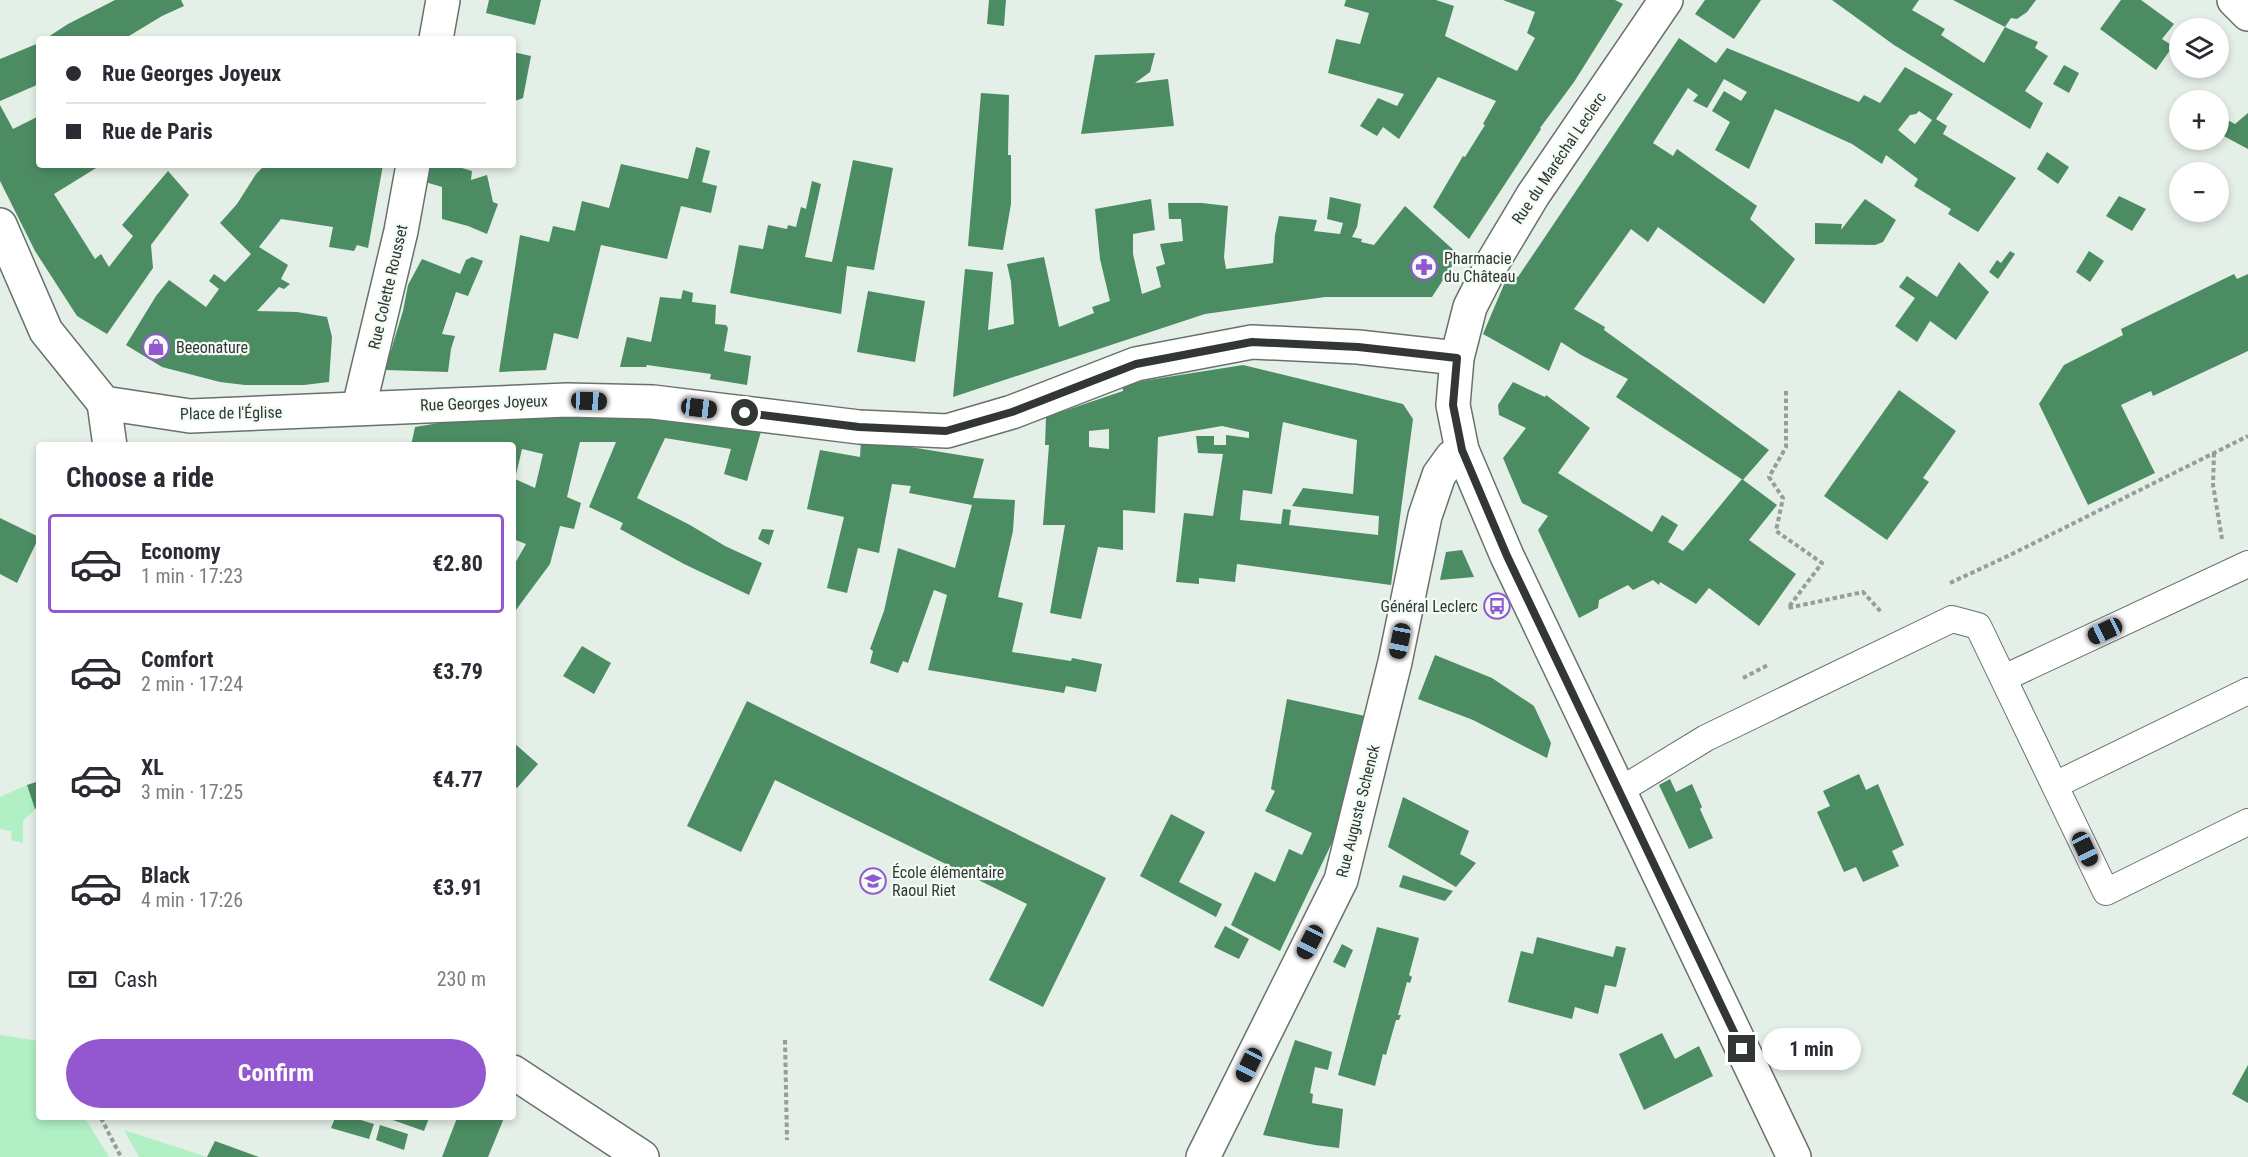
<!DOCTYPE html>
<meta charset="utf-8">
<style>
body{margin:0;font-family:"Roboto Condensed",sans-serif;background:#f7f7f7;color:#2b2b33;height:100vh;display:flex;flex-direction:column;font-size:22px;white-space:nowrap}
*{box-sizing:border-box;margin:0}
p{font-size:20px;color:#7c7c81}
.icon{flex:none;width:33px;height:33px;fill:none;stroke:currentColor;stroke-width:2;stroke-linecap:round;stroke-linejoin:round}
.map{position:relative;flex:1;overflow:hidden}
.drawer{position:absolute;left:36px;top:442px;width:480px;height:678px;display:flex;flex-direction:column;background:#fff;border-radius:6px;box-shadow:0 3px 9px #0003}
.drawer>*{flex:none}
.guide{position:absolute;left:36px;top:36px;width:480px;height:132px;border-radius:6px;box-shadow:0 3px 9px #0003;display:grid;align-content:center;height:132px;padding:0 30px;background:#fff}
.tools{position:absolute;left:2169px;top:18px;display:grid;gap:12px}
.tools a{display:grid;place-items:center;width:60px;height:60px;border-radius:50%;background:#fff;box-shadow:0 3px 9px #0003;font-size:30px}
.end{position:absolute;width:27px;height:27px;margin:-14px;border:8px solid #323734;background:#fff;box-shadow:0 0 0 3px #fff}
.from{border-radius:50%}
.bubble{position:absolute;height:42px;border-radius:21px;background:#fff;box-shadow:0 3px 9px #0003;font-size:20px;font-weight:700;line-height:42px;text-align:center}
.car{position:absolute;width:18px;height:36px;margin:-18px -9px;border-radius:8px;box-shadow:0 0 4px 2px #0007;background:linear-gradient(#222 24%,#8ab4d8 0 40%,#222 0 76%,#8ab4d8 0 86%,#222 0)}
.guide b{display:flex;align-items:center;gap:21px;height:57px;font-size:22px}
.guide b+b{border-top:2px solid #e1e1e2}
.guide i{width:15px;height:15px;background:#2b2b33}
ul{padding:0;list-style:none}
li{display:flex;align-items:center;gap:18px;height:99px;margin:0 12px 9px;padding:0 18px;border:3px solid transparent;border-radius:6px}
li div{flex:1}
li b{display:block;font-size:22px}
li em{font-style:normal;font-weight:700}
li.selected{border-color:#9358cf}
li>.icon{width:54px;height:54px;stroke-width:1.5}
h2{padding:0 30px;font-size:27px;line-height:72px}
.pay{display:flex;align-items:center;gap:15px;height:66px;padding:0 30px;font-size:22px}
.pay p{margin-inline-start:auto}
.action{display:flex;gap:12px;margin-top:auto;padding:12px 30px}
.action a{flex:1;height:69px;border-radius:36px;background:#9358cf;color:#fff;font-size:24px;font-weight:700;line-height:69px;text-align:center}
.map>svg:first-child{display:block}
.green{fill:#b0f0c4}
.building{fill:#4c8c63;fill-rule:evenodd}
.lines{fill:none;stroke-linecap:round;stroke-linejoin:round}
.lane-casing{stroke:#68716b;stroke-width:28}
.street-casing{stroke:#68716b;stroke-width:36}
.secondary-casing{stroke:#68716b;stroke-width:36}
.path{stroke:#959e98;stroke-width:4;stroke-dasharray:4.5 3;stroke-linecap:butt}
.lane{stroke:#fff;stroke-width:26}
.street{stroke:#fff;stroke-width:33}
.secondary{stroke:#fff;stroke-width:33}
.route{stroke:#323734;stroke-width:8}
.labels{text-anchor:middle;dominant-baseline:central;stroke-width:4.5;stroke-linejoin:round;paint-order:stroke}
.street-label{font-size:16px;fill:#323734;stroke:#f2fcf4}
.poi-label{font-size:16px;fill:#323734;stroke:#f2fcf4;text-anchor:start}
</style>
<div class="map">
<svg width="2248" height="1157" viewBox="0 0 2248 1157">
<rect width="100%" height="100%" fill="#e4efe7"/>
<!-- green -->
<g class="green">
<polygon points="27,785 35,809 23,821 23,843 11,840 12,831 0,829 0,797"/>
<polygon points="0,1035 39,1041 39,1118 85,1118 109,1157 0,1157"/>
<polygon points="124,1130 207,1157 139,1157"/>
</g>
<!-- building -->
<g class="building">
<polygon points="115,0 181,0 184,6 162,16 124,39 45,39 68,24"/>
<polygon points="489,0 541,0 535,25 486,13"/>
<polygon points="989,0 1006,0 1004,26 987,24"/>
<polygon points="1346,0 1436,0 1454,6 1445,36 1517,71 1535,38 1527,33 1535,12 1503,0 1615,0 1623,4 1574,82 1540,128 1541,129 1469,239 1433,207 1463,156 1465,157 1485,125 1483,124 1496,101 1438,77 1399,139 1383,127 1377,136 1360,126 1378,98 1397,106 1404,94 1328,73 1336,39 1360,44 1369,13 1344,6"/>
<polygon points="1705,0 1761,0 1734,39 1695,14"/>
<polygon points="1832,0 1919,0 1912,10 1945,29 1941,35 1984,63 2005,27 2038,42 2035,48 2048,56 2025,91 2043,103 2030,129 1894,45"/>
<polygon points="1953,0 2036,0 2027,12 2017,19 2011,18 2005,27"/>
<polygon points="2121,0 2141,0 2174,24 2162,39 2173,46 2156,70 2100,29"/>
<path d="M1679,38L1716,63L1727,48L1859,102L1864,95L1880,103L1905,67L1953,94L1936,119L1947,126L1943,134L2016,178L1978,232L1948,214L1951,209L1914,186L1918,179L1886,155L1882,164L1852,144L1775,109L1749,169L1715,150L1730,122L1712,111L1724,91L1741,101L1747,92L1724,79L1707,108L1693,101L1698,95L1688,88L1653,143L1673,156L1677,149L1757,206L1750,219L1795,259L1764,304L1658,227L1648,242L1631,229L1574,309L1605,327L1604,330L1769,450L1743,480L1616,397L1628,379L1581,355L1561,342L1549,371L1483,334L1508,275L1518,277ZM1919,111L1932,120L1915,144L1898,130L1910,115L1916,114Z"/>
<polygon points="39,43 39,84 0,101 0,59"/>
<polygon points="513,52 531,56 523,98 515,101 513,100"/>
<polygon points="1155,53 1150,72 1135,83 1168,79 1174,126 1081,134 1095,55"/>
<polygon points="2064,65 2079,73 2069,93 2053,84"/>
<polygon points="981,93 1009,95 1008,155 1011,155 1011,204 1003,250 968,246"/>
<polygon points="0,105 13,129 39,116 39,165 101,165 54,194 95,259 101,254 109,267 133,236 122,225 168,171 189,195 151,245 153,268 107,334 77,316 35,251 0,181"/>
<polygon points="2248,113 2248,149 2218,133 2218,115 2235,124"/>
<polygon points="696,147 710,151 702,182 717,186 711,213 681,206 667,259 601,245 578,339 554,333 546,370 499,372 520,235 549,242 553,226 575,231 582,201 609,208 621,164 688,179"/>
<polygon points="2047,152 2069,167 2058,184 2037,169"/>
<polygon points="853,160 893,168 874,270 847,266 841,314 730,293 739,245 763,249 768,225 787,229 788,225 796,227 801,207 806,209 812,181 821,184 805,257 832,262"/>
<polygon points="265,165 383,165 368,248 357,245 354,251 329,247 333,227 281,219 259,247 288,265 281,279 290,284 284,289 279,287 257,311 297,312 327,317 332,337 329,382 304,385 245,385 220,382 162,367 126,345 156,296 169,280 206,307 219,289 209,281 214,274 225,282 251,254 220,223 237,204 256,174"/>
<polygon points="428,165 452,165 472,171 471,180 487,175 493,202 498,204 487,234 468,226 442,219 442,187 425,182"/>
<polygon points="2119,196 2146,209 2132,231 2106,216"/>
<polygon points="1330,197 1361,204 1357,227 1352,237 1362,239 1361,242 1374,245 1405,206 1459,255 1432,297 1325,297 1205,314 953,397 965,269 993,272 988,330 1014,324 1011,282 1007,264 1044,257 1059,327 1094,313 1092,307 1110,301 1100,259 1095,209 1151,199 1155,230 1133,234 1133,254 1142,294 1161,287 1156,267 1165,264 1160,244 1183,241 1181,219 1169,219 1168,203 1202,203 1228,206 1224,257 1226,269 1273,263 1275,235 1279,216 1317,220 1314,231 1340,234 1343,223 1327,219"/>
<polygon points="1865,199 1896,220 1883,242 1875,245 1815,244 1815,223 1842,224 1841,230"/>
<polygon points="2010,251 2015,254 1998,279 1989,272 1997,260 2001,263"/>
<polygon points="2089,251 2104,261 2090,282 2076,272"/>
<polygon points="472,257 483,261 468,296 456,292 442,334 455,336 451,349 448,372 385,370 403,311 408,285 422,259 460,274 466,260"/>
<polygon points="1959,262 1989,292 1956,340 1930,321 1917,342 1895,326 1915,298 1899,287 1907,276 1937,297"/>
<polygon points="2234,274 2237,279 2248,274 2248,351 2153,396 2151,391 2121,405 2155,473 2088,505 2039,404 2064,365 2123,335 2121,329"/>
<polygon points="683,290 693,293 692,302 716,305 715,324 726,325 728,328 724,351 751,356 747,385 710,379 711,374 647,365 646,367 620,367 627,337 651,342 660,297 681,299"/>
<polygon points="868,291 925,301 915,362 857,352"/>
<path d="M1243,365L1403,404L1413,419L1391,585L1237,564L1235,582L1199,578V584L1176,582L1184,513L1213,516L1223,454L1198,453L1196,436H1214V445H1226V435L1249,438V432L1222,426L1158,437L1155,513L1123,510V550L1098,547L1081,619L1050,613L1065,525H1043L1049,445H1045L1046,417L1123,391V384ZM1283,422L1357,440L1353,494L1303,488L1292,506L1379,516L1378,535L1289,525L1291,510L1283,509L1281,524L1240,520L1243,490L1272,494ZM1109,429V449L1089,447V431Z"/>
<polygon points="1513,382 1545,397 1546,395 1590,428 1558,473 1652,532 1662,515 1678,525 1668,542 1683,551 1742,479 1777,505 1749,540 1796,574 1759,626 1709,588 1696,604 1660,582 1659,585 1653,580 1633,590 1628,585 1599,600 1598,608 1579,618 1538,530 1548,516 1522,503 1503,458 1526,428 1499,415 1498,405"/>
<polygon points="1899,390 1956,431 1923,478 1929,482 1887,540 1824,496"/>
<path d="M583,407L762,428L747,481L724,474L731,449L665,438L637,498L690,525L725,546L762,563L749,595L684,564L620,529L623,523L589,507L616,442H580L567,497L581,503L574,529L560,526L550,564L513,614V567L526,544L513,539V446H411L415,427L499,413ZM522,449L543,454L535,488L515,479Z"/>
<polygon points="861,439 984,459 973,498 1015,500 1013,531 998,597 1023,603 1012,652 1071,661 1072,658 1102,664 1096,692 1066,686 1064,693 928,670 947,595 934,590 908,663 903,661 898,673 870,663 873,651 870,649 884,611 898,548 955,568 972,505 909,493 911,486 892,484 879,553 858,548 847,593 827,588 844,517 807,509 820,450 860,457"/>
<polygon points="0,518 39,537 17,583 0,574"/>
<polygon points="762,529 774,530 769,545 758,539"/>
<polygon points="1462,550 1474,577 1440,580 1446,552"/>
<polygon points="582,646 611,663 594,694 563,676"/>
<polygon points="1435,655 1492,678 1534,706 1551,743 1547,758 1473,720 1418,699"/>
<polygon points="1287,699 1365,716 1342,822 1280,951 1231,925 1255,872 1275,882 1289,849 1302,855 1312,833 1265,811 1275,791 1271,789"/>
<polygon points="747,701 1106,878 1043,1007 989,980 1027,904 775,780 741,852 687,826"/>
<polygon points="514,743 538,764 517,788 513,785"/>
<polygon points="1859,774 1866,790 1878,784 1904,845 1892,851 1899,866 1863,882 1856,867 1844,872 1817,812 1830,806 1823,791"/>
<polygon points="1670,779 1676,792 1692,784 1702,807 1700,809 1713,838 1689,849 1659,785"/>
<polygon points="39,781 39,807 35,809 27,785"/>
<polygon points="1403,797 1469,831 1460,854 1476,863 1456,887 1388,847"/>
<polygon points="1171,814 1205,832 1179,882 1222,904 1216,917 1140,876"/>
<polygon points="1403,875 1453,891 1445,901 1399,887"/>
<polygon points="1225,926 1249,939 1239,959 1214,947"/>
<polygon points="1377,927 1419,938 1409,975 1412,977 1410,983 1407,982 1398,1015 1401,1015 1399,1020 1396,1020 1386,1055 1383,1054 1375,1086 1338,1075"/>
<polygon points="1537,937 1613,957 1616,946 1626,948 1616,987 1605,985 1598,1014 1575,1007 1572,1019 1508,1002 1521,951 1533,954"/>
<polygon points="1342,944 1353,950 1345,968 1333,962"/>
<polygon points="1662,1033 1675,1059 1699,1046 1713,1076 1644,1110 1619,1054"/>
<polygon points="1295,1040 1332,1052 1328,1070 1315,1067 1310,1093 1313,1094 1312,1103 1343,1109 1339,1148 1315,1145 1263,1135"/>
<polygon points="2248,1065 2248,1103 2232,1094"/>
<polygon points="335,1118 354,1118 374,1124 369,1139 331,1128"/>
<polygon points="387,1118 429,1118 424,1131"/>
<polygon points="457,1118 504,1118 488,1157 442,1157"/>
<polygon points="380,1125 408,1134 404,1150 376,1140"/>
<polygon points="215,1141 259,1157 207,1157"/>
</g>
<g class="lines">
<!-- lane casing -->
<g class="lane-casing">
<g id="lane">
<polyline points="2004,678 2248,564"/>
<polyline points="2055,785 2248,691"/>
<polyline points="1619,791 1706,738 1952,619 1978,626 2106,892 2248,822"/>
</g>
</g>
<!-- street casing -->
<g class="street-casing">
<g id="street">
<polyline points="2234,0 2248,14"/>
<polyline points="436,39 443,0"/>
<polyline points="104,403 110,446"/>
<polyline points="359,407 401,231 413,165"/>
<polyline points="513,1072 642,1157"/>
<polyline points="1203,1157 1341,880 1395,662 1425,516 1439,475 1452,457 1462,450"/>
</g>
</g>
<!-- secondary casing -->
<g class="secondary-casing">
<g id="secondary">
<polyline points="1666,0 1533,195 1493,262 1470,307 1457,358 1453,405 1462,450 1507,556 1794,1157"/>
<polyline points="0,225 46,331 104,403 190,416 567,400 653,402 859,427 947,431 1012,412 1136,364 1252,342 1358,347 1457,358"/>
</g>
</g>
<!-- path -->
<g class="path">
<polyline points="1786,391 1786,447 1769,477 1783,498 1776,531 1822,563 1788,608 1863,592 1882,613"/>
<polyline points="2214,453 2213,485 2222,539"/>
<polyline points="1950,583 2010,555 2248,436"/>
<polyline points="1743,678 1768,665"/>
<polyline points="785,1040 787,1140"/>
<polyline points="101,1118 121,1157"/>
</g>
<!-- lane -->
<use href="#lane" class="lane"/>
<!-- street -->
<use href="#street" class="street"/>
<!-- secondary -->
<use href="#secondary" class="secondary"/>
</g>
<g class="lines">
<!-- route -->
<polyline class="route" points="745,413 859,427 946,431 1012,412 1136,364 1252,342 1358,347 1457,358 1453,405 1462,450 1507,556 1742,1049"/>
</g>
<!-- icons -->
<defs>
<g id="pharmacy-ring" transform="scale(1.35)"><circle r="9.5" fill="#f2fcf4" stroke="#9358cf" stroke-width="1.5"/><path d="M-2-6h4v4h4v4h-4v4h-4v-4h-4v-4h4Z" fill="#9358cf"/></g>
<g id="shop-ring" transform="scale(1.35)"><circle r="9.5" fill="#f2fcf4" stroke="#9358cf" stroke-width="1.5"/><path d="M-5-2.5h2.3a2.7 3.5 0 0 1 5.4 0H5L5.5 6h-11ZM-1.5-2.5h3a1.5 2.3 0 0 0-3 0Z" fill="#9358cf"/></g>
<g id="bus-ring" transform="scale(1.35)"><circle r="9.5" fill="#f2fcf4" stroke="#9358cf" stroke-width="1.5"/><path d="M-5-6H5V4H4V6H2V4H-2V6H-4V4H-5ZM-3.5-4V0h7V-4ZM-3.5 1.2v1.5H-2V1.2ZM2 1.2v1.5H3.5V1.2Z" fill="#9358cf"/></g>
<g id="school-ring" transform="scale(1.35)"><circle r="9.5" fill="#f2fcf4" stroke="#9358cf" stroke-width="1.5"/><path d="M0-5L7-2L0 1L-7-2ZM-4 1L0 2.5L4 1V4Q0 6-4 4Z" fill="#9358cf"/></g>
</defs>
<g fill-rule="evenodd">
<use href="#pharmacy-ring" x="1424" y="267"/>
<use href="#shop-ring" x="156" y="347"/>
<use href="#bus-ring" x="1497" y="606"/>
<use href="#school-ring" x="873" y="881"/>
</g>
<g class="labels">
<!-- street labels -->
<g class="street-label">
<text transform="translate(1559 158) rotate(-56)">Rue du Maréchal Leclerc</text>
<text transform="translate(388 287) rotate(-77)">Rue Colette Rousset</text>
<text transform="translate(484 403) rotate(-2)">Rue Georges Joyeux</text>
<text transform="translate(231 413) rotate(-1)">Place de l'Église</text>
<text transform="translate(1358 811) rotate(-76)">Rue Auguste Schenck</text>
</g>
<!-- poi labels -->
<g class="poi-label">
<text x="1444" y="258">Pharmacie<tspan x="1444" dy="18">du Château</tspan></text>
<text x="176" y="347">Beeonature</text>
<text x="1478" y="606" text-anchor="end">Général Leclerc</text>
<text x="892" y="872">École élémentaire<tspan x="892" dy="18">Raoul Riet</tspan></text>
</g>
</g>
</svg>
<div class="tools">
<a><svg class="icon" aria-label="layers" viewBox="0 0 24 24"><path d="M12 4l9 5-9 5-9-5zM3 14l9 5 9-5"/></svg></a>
<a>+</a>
<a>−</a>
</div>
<i class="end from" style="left:745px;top:413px"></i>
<i class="end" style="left:1742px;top:1049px"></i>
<div class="bubble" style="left:1762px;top:1028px;width:99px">1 min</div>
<i class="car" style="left:589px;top:401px;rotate:92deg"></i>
<i class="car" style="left:699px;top:408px;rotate:97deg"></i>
<i class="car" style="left:2105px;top:631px;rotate:245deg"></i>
<i class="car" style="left:1400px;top:641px;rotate:191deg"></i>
<i class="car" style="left:2085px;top:849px;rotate:155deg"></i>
<i class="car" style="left:1310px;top:942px;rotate:207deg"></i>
<i class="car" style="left:1249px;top:1065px;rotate:206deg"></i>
<div class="guide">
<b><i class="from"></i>Rue Georges Joyeux</b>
<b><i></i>Rue de Paris</b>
</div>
<section class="drawer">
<h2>Choose a ride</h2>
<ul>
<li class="selected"><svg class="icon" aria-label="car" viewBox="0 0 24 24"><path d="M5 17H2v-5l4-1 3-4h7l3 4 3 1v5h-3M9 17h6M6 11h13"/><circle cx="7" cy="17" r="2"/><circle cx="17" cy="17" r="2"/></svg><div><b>Economy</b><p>1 min · 17:23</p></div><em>€2.80</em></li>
<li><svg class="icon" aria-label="car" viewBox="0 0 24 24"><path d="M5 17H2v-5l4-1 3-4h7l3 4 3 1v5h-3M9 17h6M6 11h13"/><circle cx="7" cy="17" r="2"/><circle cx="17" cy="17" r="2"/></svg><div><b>Comfort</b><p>2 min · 17:24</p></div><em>€3.79</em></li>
<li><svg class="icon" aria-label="car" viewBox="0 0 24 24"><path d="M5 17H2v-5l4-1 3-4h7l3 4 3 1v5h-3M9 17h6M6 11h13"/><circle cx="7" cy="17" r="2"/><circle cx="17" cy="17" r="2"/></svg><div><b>XL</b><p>3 min · 17:25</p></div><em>€4.77</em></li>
<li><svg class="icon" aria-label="car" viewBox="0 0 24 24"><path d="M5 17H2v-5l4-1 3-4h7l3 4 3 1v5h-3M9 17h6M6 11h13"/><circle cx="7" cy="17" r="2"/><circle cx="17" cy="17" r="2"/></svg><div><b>Black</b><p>4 min · 17:26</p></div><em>€3.91</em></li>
</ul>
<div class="pay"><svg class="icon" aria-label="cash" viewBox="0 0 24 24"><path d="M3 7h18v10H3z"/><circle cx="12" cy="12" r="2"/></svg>Cash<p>230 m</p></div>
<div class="action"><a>Confirm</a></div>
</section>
</div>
